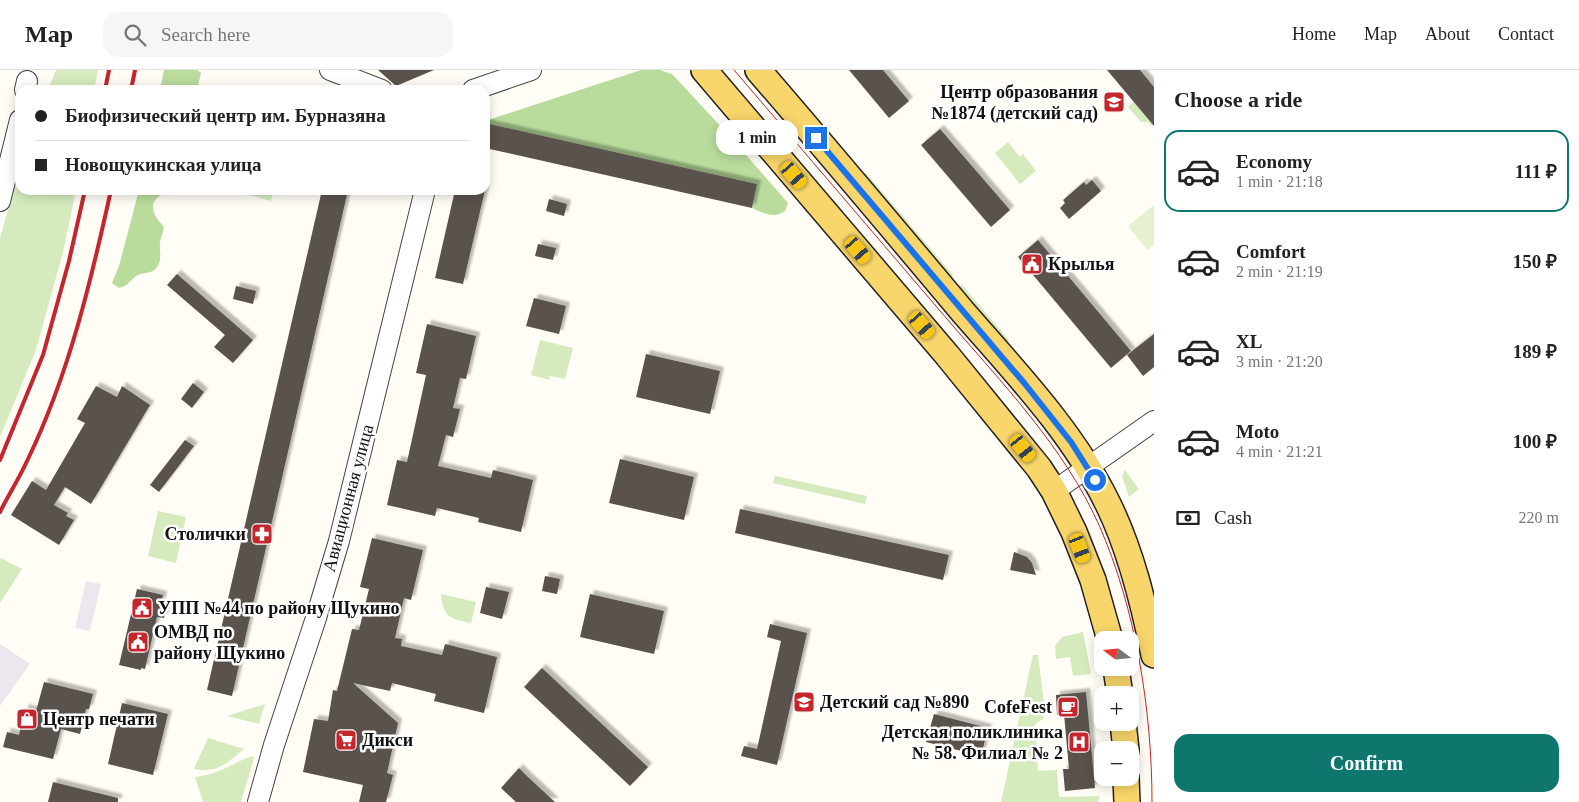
<!DOCTYPE html>
<meta charset="utf-8">
<style>
body{margin:0;font-family:"Times New Roman",serif;background:#f6f6f6;color:#222;height:100vh;display:flex;flex-direction:column;font-size:19px;white-space:nowrap}
*{box-sizing:border-box;margin:0}
p{font-size:16px;color:#767676}
.icon{flex:none;width:28px;height:28px;fill:none;stroke:currentColor;stroke-width:2;stroke-linecap:round;stroke-linejoin:round}
.map{position:relative;flex:1;overflow:hidden}
.details{display:flex;flex-direction:column;background:#fff;width:425px}
.details>*{flex:none}
.guide{position:absolute;left:15px;top:15px;width:475px;height:110px;border-radius:15px;box-shadow:0 2px 12px #0003;display:grid;align-content:center;height:110px;padding:0 20px;background:#fff}
.needle{width:32px;rotate:286deg}
.controls{position:absolute;left:1094px;top:561px;display:grid;gap:10px}
.controls a{display:grid;place-items:center;width:45px;height:45px;border-radius:10px;background:#fff;box-shadow:0 2px 12px #0003;font-size:25px}
.end{position:absolute;width:22px;height:22px;margin:-11px;border:6px solid #1a73e8;background:#fff;box-shadow:0 0 0 2px #fff}
.from{border-radius:50%}
.bubble{position:absolute;height:35px;border-radius:15px;background:#fff;box-shadow:0 2px 12px #0003;font-size:16px;font-weight:600;line-height:35px;text-align:center}
.car{position:absolute;width:15px;height:30px;margin:-15px -8px;border-radius:6px;box-shadow:0 0 4px 1px #0007;background:linear-gradient(#f5c518 24%,#345 0 40%,#f5c518 0 76%,#345 0 86%,#f5c518 0)}
.guide b{display:flex;align-items:center;gap:18px;height:48px;font-size:19px}
.guide b+b{border-top:1px solid #e0e0e0}
.guide i{width:12px;height:12px;background:#222}
ul{padding:0;list-style:none}
li{display:flex;align-items:center;gap:15px;height:82px;margin:0 10px 8px;padding:0 10px;border:2px solid transparent;border-radius:15px}
li div{flex:1}
li b{display:block;font-size:19px}
li em{font-style:normal;font-weight:600}
li.on{border-color:#0f766e}
li>.icon{width:45px;height:45px;stroke-width:1.5}
h2{padding:0 20px;font-size:22px;line-height:60px}
.pay{display:flex;align-items:center;gap:12px;height:55px;padding:0 20px;font-size:19px}
.pay p{margin-inline-start:auto}
.primary-button{display:flex;gap:10px;margin-top:auto;padding:10px 20px}
.primary-button a{flex:1;height:58px;border-radius:15px;background:#0f766e;color:#fff;font-size:20px;font-weight:600;line-height:58px;text-align:center}
header{display:flex;align-items:center;gap:30px;box-sizing:border-box;height:70px;padding:0 25px;background:#fff;border-bottom:1px solid #e0e0e0}
header strong{font-size:24px}
nav{display:flex;gap:28px;margin-inline-start:auto;font-size:18px}
.search{width:350px;height:45px;background:#f6f6f6;display:flex;align-items:center;gap:12px;box-sizing:border-box;padding:0 18px;border-radius:15px;color:#767676;font-size:19px}
main{display:flex;flex:1;min-height:0}
.map>svg:first-child{display:block}
.industrial{fill:#eee6ef}
.green{fill:#d5ebbd}
.forest{fill:#b9dc9c}
.pitch{fill:#e6f2cf}
.building{fill:#5a524d;filter:url(#shadow)}
.lines{fill:none;stroke-linecap:round;stroke-linejoin:round}
.minor-casing{stroke:#444;stroke-width:22}
.major-casing{stroke:#222;stroke-width:28}
.minor{stroke:#fff;stroke-width:20}
.major{stroke:#f9d66b;stroke-width:25}
.tram{stroke:#c4262e;stroke-width:1}
.rail{stroke:#c4262e;stroke-width:4}
.route{stroke:#1a73e8;stroke-width:6}
.labels{text-anchor:middle;dominant-baseline:central;stroke-width:5;stroke-linejoin:round;paint-order:stroke}
.poi-label{font-size:18px;font-weight:bold;fill:#111;stroke:#fff;text-anchor:start}
.street-label{font-size:18px;fill:#111;stroke:#fff}
</style>
<header>
<strong>Map</strong>
<div class="search"><svg class="icon" aria-label="search" viewBox="0 0 24 24"><circle cx="10" cy="10" r="6"/><path d="M15 15l6 6"/></svg>Search here</div>
<nav><a>Home</a><a>Map</a><a>About</a><a>Contact</a></nav>
</header>
<main>
<div class="map">
<svg width="1154" height="732" viewBox="0 0 1154 732">
<defs>
<filter id="shadow"><feDropShadow dx="4" dy="-4" stdDeviation="1" flood-color="#0004"/></filter>
</defs>
<rect width="100%" height="100%" fill="#fffdf5"/>
<!-- industrial -->
<g class="industrial">
<polygon points="86,511 101,514 90,561 75,558"/>
<polygon points="0,574 30,594 0,636"/>
</g>
<!-- green -->
<g class="green">
<polygon points="56,0 98,0 94,20 48,20"/>
<polygon points="1134,32 1154,54 1152,56 1148,52 1141,52 1128,37"/>
<polygon points="1008,72 1020,87 1023,84 1036,101 1020,114 995,83"/>
<polygon points="20,97 20,120 76,120 63,182 36,280 0,367 0,168"/>
<polygon points="866,103 953,205 950,208 862,107"/>
<polygon points="250,120 274,120 271,131 249,125"/>
<polygon points="962,215 1009,270 1005,274 958,218"/>
<polygon points="540,270 573,278 565,309 550,306 549,310 531,305"/>
<polygon points="1125,400 1139,419 1129,427 1122,406"/>
<polygon points="775,406 867,426 865,434 773,413"/>
<polygon points="158,441 186,447 176,493 148,486"/>
<polygon points="1,488 22,499 0,533 0,490"/>
<path d="M441,524L476,532L471,553C450,549 443,547 441,524Z"/>
<polygon points="1083,562 1091,604 1073,606 1070,587 1056,589 1055,576 1062,567"/>
<polygon points="1033,585 1038,585 1045,641 1043,649 1035,654 1038,701 1057,700 1059,727 1100,726 1098,732 1001,732"/>
<polygon points="265,634 259,654 227,646"/>
<path d="M208,668L244,679C227,693 218,703 194,699Z"/>
<path d="M252,686L254,688L241,732H203L195,707C221,704 230,694 252,686Z"/>
</g>
<!-- forest -->
<g class="forest">
<polygon points="164,0 197,0 201,3 197,20 160,20"/>
<path d="M641,0H660L672,4L725,61L788,133L785,141C774,149 763,143 752,138L757,114L485,53V51Z"/>
<path d="M139,120H174L173,122C162,123 149,129 154,143C156,148 161,153 164,157C163,162 161,167 160,172C159,180 163,191 156,198C152,204 144,202 138,205C129,210 130,215 119,218L112,213L119,196Z"/>
</g>
<!-- pitch -->
<polygon class="pitch" points="1154,135 1154,175 1147,180 1128,156"/>
<!-- building -->
<g class="building">
<polygon points="378,0 434,0 396,16"/>
<polygon points="849,0 883,0 909,31 889,48"/>
<polygon points="1107,0 1140,0 1154,17 1154,56"/>
<polygon points="485,53 757,114 752,138 485,78"/>
<polygon points="940,59 1010,140 991,157 921,75"/>
<polygon points="1092,110 1101,121 1069,149 1060,138 1065,133 1063,130 1084,112 1086,115"/>
<polygon points="322,120 348,120 232,626 207,620"/>
<polygon points="455,120 485,120 463,214 435,208"/>
<polygon points="549,129 567,134 564,146 546,141"/>
<polygon points="1038,170 1131,281 1111,298 1018,187"/>
<polygon points="538,174 556,178 553,190 535,186"/>
<polygon points="177,204 253,270 233,293 214,277 225,265 167,215"/>
<polygon points="236,216 256,221 253,234 233,229"/>
<polygon points="534,228 566,236 559,264 526,256"/>
<polygon points="427,254 476,266 466,309 460,308 453,338 460,339 453,367 446,365 438,396 491,408 493,400 533,410 521,462 478,452 479,448 437,438 435,446 387,435 397,390 407,392 426,305 416,303"/>
<polygon points="1154,264 1154,297 1143,306 1127,285"/>
<polygon points="646,284 720,301 710,344 636,327"/>
<polygon points="193,313 204,322 192,338 181,329"/>
<polygon points="96,316 117,327 122,316 150,335 91,434 65,417 54,435 68,443 66,446 74,450 59,475 11,445 32,411 46,420 85,353 77,349"/>
<polygon points="185,370 194,376 159,422 150,415"/>
<polygon points="620,389 694,407 684,450 609,433"/>
<polygon points="740,439 949,485 943,510 735,463"/>
<polygon points="372,468 423,480 411,530 404,528 395,568 402,569 401,576 442,585 445,574 497,587 484,643 434,631 436,624 392,613 390,621 353,613 398,653 387,703 393,705 386,732 359,732 363,715 303,702 314,649 328,651 333,620 337,621 352,559 359,560 369,519 360,517"/>
<polygon points="1014,482 1027,487 1032,493 1036,505 1010,500"/>
<polygon points="545,506 560,509 557,524 542,521"/>
<polygon points="486,517 509,522 502,549 480,543"/>
<polygon points="137,519 163,525 160,537 166,538 164,548 157,547 145,599 141,598 141,600 119,595"/>
<polygon points="590,524 664,541 654,584 580,567"/>
<polygon points="770,554 807,563 777,695 741,686 744,676 757,679 781,571 767,567"/>
<polygon points="542,598 648,697 630,716 524,617"/>
<polygon points="44,612 93,624 89,639 86,639 80,664 61,659 53,689 3,677 7,662 19,665 25,638 36,641"/>
<polygon points="1086,622 1095,718 1065,721 1063,699 1069,699 1064,644 1057,645 1056,625"/>
<polygon points="122,633 168,644 153,705 108,694"/>
<polygon points="934,644 988,658 981,686 926,672"/>
<polygon points="519,698 529,708 555,732 516,732 501,718"/>
<polygon points="53,712 118,728 118,732 48,732"/>
</g>
<g class="lines">
<!-- minor casing -->
<g class="minor-casing">
<g id="minor">
<polyline points="330,0 382,20"/>
<polyline points="25,20 27,11"/>
<polyline points="473,20 531,0"/>
<polyline points="0,131 20,50"/>
<polyline points="1054,421 1154,351"/>
<polyline points="258,732 274,675 316,548 339,471 425,120"/>
</g>
</g>
<!-- major casing -->
<g class="major-casing">
<g id="major">
<polyline points="704,0 947,285 1039,398 1054,421 1074,462 1093,510 1110,570"/>
<path d="M758,0C827,80 895,161 963,242C1015,302 1073,362 1108,434C1131,481 1144,534 1154,585"/>
<polyline points="1116,598 1120,625"/>
<polyline points="1123,652 1126,680"/>
<polyline points="1126,708 1127,732"/>
</g>
</g>
<!-- minor -->
<use href="#minor" class="minor"/>
<!-- major -->
<use href="#major" class="major"/>
<!-- tram -->
<path class="tram" d="M734,0C805,83 876,166 947,249C1002,313 1064,377 1099,455C1136,539 1152,641 1152,732"/>
<!-- rail -->
<g class="rail">
<polyline points="105,20 109,0"/>
<polyline points="131,20 135,0"/>
<polyline points="0,390 43,285 69,191 85,120"/>
<path d="M0,442C9,424 20,407 28,389C69,304 91,211 111,120"/>
</g>
</g>
<g class="lines">
<!-- route -->
<polyline class="route" points="816,68 1025,314 1071,372 1095,410"/>
</g>
<!-- icons -->
<defs>
<g id="school-square" transform="scale(1.125)"><rect x="-9" y="-9" width="18" height="18" rx="4" fill="#c4262e" stroke="#fff"/><path d="M0-5L7-2L0 1L-7-2ZM-4 1L0 2.5L4 1V4Q0 6-4 4Z" fill="#fff"/></g>
<g id="civic-square" transform="scale(1.125)"><rect x="-9" y="-9" width="18" height="18" rx="4" fill="#c4262e" stroke="#fff"/><path d="M-.6-6.5H3V-4.5H.6V-3L4-1V1h2V6H-6V1h2V-1L-.6-3ZM-1.2 2.5V6h2.4V2.5Z" fill="#fff"/></g>
<g id="pharmacy-square" transform="scale(1.125)"><rect x="-9" y="-9" width="18" height="18" rx="4" fill="#c4262e" stroke="#fff"/><path d="M-2-6h4v4h4v4h-4v4h-4v-4h-4v-4h4Z" fill="#fff"/></g>
<g id="cafe-square" transform="scale(1.125)"><rect x="-9" y="-9" width="18" height="18" rx="4" fill="#c4262e" stroke="#fff"/><path d="M-5.5-4.5H6V0H3Q3 3.5 0 3.5H-2.5Q-5.5 3.5-5.5 0ZM3-3.2v2h1.7v-2ZM-6 4.5H4V6H-6Z" fill="#fff"/></g>
<g id="shop-square" transform="scale(1.125)"><rect x="-9" y="-9" width="18" height="18" rx="4" fill="#c4262e" stroke="#fff"/><path d="M-5-2.5h2.3a2.7 3.5 0 0 1 5.4 0H5L5.5 6h-11ZM-1.5-2.5h3a1.5 2.3 0 0 0-3 0Z" fill="#fff"/></g>
<g id="supermarket-square" transform="scale(1.125)"><rect x="-9" y="-9" width="18" height="18" rx="4" fill="#c4262e" stroke="#fff"/><path d="M-6-5.5h2.5l.6 2H6L4.5 2H-2.5L-4.4-4H-6ZM-1.5 3.2a1.3 1.3 0 1 0 .1 0ZM3 3.2a1.3 1.3 0 1 0 .1 0Z" fill="#fff"/></g>
<g id="hospital-square" transform="scale(1.125)"><rect x="-9" y="-9" width="18" height="18" rx="4" fill="#c4262e" stroke="#fff"/><path d="M-5-5h3v3.5h4V-5h3V5h-3V1.5h-4V5h-3Z" fill="#fff"/></g>
</defs>
<g fill-rule="evenodd">
<use href="#school-square" x="1114" y="32"/>
<use href="#civic-square" x="1032" y="194"/>
<use href="#pharmacy-square" x="262" y="464"/>
<use href="#civic-square" x="142" y="538"/>
<use href="#civic-square" x="138" y="572"/>
<use href="#school-square" x="804" y="632"/>
<use href="#cafe-square" x="1068" y="637"/>
<use href="#shop-square" x="27" y="649"/>
<use href="#supermarket-square" x="346" y="670"/>
<use href="#hospital-square" x="1079" y="672"/>
</g>
<g class="labels">
<!-- poi labels -->
<g class="poi-label">
<text x="1098" y="22" text-anchor="end">Центр образования<tspan x="1098" dy="21">№1874 (детский сад)</tspan></text>
<text x="1048" y="194">Крылья</text>
<text x="246" y="464" text-anchor="end">Столички</text>
<text x="158" y="538">УПП №44 по району Щукино</text>
<text x="154" y="562">ОМВД по<tspan x="154" dy="21">району Щукино</tspan></text>
<text x="820" y="632">Детский сад №890</text>
<text x="1052" y="637" text-anchor="end">CofeFest</text>
<text x="43" y="649">Центр печати</text>
<text x="1063" y="662" text-anchor="end">Детская поликлиника<tspan x="1063" dy="21">№ 58. Филиал № 2</tspan></text>
<text x="362" y="670">Дикси</text>
</g>
<!-- street labels -->
<g class="street-label">
<text transform="translate(348 428) rotate(-75)">Авиационная улица</text>
</g>
</g>
</svg>
<div class="controls">
<a><svg class="needle" viewBox="-14 -14 28 28"><path d="M0-13l5 13h-10z" fill="#e53935"/><path d="M0 13l5-13h-10z" fill="#767676"/></svg></a>
<a>+</a>
<a>−</a>
</div>
<i class="end from" style="left:1095px;top:410px"></i>
<i class="end" style="left:816px;top:68px"></i>
<div class="bubble" style="left:716px;top:50px;width:82px">1 min</div>
<i class="car" style="left:794px;top:105px;rotate:139deg"></i>
<i class="car" style="left:858px;top:180px;rotate:139deg"></i>
<i class="car" style="left:922px;top:255px;rotate:139deg"></i>
<i class="car" style="left:1023px;top:378px;rotate:141deg"></i>
<i class="car" style="left:1080px;top:478px;rotate:159deg"></i>
<div class="guide">
<b><i class="from"></i>Биофизический центр им. Бурназяна</b>
<b><i></i>Новощукинская улица</b>
</div>
</div>
<section class="details">
<h2>Choose a ride</h2>
<ul>
<li class="on"><svg class="icon" aria-label="car" viewBox="0 0 24 24"><path d="M5 17H2v-5l4-1 3-4h7l3 4 3 1v5h-3M9 17h6M6 11h13"/><circle cx="7" cy="17" r="2"/><circle cx="17" cy="17" r="2"/></svg><div><b>Economy</b><p>1 min · 21:18</p></div><em>111 ₽</em></li>
<li><svg class="icon" aria-label="car" viewBox="0 0 24 24"><path d="M5 17H2v-5l4-1 3-4h7l3 4 3 1v5h-3M9 17h6M6 11h13"/><circle cx="7" cy="17" r="2"/><circle cx="17" cy="17" r="2"/></svg><div><b>Comfort</b><p>2 min · 21:19</p></div><em>150 ₽</em></li>
<li><svg class="icon" aria-label="car" viewBox="0 0 24 24"><path d="M5 17H2v-5l4-1 3-4h7l3 4 3 1v5h-3M9 17h6M6 11h13"/><circle cx="7" cy="17" r="2"/><circle cx="17" cy="17" r="2"/></svg><div><b>XL</b><p>3 min · 21:20</p></div><em>189 ₽</em></li>
<li><svg class="icon" aria-label="car" viewBox="0 0 24 24"><path d="M5 17H2v-5l4-1 3-4h7l3 4 3 1v5h-3M9 17h6M6 11h13"/><circle cx="7" cy="17" r="2"/><circle cx="17" cy="17" r="2"/></svg><div><b>Moto</b><p>4 min · 21:21</p></div><em>100 ₽</em></li>
</ul>
<div class="pay"><svg class="icon" aria-label="cash" viewBox="0 0 24 24"><path d="M3 7h18v10H3z"/><circle cx="12" cy="12" r="2"/></svg>Cash<p>220 m</p></div>
<div class="primary-button"><a>Confirm</a></div>
</section>
</main>
